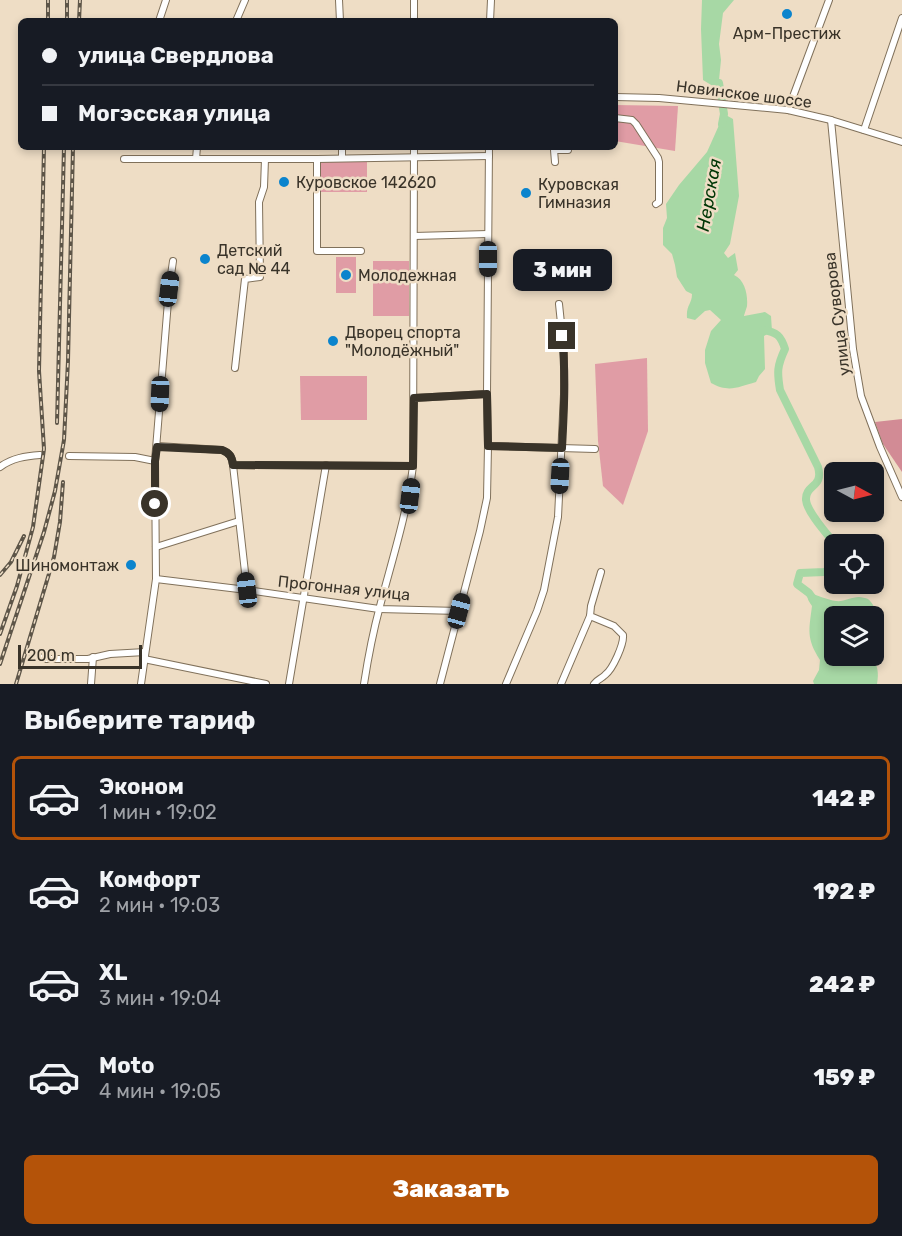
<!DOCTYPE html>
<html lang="ru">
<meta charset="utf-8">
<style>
body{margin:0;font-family:Rubik,sans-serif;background:#242831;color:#f1f3f6;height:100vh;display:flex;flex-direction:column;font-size:22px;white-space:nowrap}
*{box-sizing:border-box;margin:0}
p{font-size:20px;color:#9ea1a6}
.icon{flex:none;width:33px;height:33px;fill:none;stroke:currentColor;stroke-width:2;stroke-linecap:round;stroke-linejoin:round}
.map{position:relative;height:684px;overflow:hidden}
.sheet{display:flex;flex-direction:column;background:#171b24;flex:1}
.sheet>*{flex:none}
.guide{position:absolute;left:18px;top:18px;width:600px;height:132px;border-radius:9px;box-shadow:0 3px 9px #0003;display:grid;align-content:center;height:132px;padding:0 24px;background:#171b24}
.needle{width:39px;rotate:97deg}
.fabs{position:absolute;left:824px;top:462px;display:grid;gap:12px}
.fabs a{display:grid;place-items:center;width:60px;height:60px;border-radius:9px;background:#171b24;box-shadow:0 3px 9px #0003;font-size:30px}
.scale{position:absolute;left:18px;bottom:15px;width:124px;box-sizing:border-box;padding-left:6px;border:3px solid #393329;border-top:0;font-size:16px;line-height:21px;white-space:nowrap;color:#393329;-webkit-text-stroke:4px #eeddc5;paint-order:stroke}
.end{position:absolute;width:27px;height:27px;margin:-14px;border:8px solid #393329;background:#fff;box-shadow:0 0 0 3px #fff}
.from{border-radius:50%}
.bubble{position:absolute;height:42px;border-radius:9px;background:#171b24;box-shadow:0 3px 9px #0003;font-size:20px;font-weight:800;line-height:42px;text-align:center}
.car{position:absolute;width:18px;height:36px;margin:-18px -9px;border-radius:8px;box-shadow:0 0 4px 2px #0007;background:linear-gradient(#222 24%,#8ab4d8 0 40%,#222 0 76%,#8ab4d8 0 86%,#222 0)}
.guide b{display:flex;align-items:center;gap:21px;height:57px;font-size:22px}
.guide b+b{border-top:2px solid #363941}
.guide i{width:15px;height:15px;background:#f1f3f6}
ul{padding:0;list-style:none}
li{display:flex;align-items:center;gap:18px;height:84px;margin:0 12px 9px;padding:0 12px;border:3px solid transparent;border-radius:9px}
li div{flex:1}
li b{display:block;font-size:22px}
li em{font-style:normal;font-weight:800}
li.current{border-color:#b45309}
li>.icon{width:54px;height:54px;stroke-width:1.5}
h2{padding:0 24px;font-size:27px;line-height:72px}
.action{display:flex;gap:12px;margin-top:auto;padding:12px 24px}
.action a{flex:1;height:69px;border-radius:9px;background:#b45309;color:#fff;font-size:24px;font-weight:800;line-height:69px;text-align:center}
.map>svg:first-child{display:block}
.green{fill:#e09ca5}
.forest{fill:#d28b95}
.water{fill:#a7d8a5}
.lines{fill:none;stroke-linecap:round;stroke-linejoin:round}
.river{stroke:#a7d8a5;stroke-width:8}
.minor-casing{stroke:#80715b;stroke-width:8}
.minor{stroke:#fff;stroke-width:6}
.rail-casing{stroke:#5d5548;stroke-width:4}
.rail{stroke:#eeddc5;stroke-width:1.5;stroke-dasharray:4.5;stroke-linecap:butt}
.route{stroke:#393329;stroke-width:8}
.poi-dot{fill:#0b84cd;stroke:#eeddc5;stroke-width:2}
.labels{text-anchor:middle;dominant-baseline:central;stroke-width:5;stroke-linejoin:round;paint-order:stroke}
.poi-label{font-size:16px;fill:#393329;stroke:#eeddc5;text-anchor:start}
.street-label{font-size:16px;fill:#393329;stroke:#eeddc5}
.water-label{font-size:18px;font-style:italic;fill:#003706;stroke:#eeddc5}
</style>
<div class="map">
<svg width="902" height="684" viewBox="0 0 902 684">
<rect width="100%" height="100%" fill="#eeddc5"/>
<!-- green -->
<g class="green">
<polygon points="615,105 678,106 675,151 615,141"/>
<polygon points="318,162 367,162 367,192 320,192"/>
<rect x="336" y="257" width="20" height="36"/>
<rect x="373" y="261" width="36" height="55"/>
<polygon points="647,358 648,431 623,505 603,486 598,441 595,364"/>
<polygon points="300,376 367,376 367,420 301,420"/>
</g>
<!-- forest -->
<polygon class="forest" points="902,419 902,472 883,444 875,422"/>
<!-- water -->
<g class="water">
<polygon points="702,0 734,0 723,13 719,44 721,60 719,80 721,91 703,80 701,29"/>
<path d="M724,114L733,119L739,196L730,244L724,253L728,258L735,253L738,270L734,275C745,280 748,295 747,306C747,307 744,315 744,316L765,312L771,316L772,331L764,336L765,369L759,376L756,382C738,387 729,393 711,383L705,363V350L711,331L721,320L710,310L705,311L695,320L687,318C686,305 692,304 692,294L686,291L677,277L675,265L672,254L663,245V228L667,218L666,204L679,185L707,152Z"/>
<path d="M809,593C818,595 827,600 836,601C844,602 851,597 859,597C861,597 866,598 868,599C877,606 885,632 882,642L873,641V616H834V656H871C878,665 879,673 877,684H814L813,681L819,670L820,660C806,638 809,630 812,606C809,601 806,599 809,593Z"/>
</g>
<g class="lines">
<!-- river -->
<g class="river">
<polyline points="719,83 724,114 722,124"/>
<path d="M763,330C777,332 781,336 785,349C777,366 777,372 780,390L818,467C824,488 805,484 806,500C807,512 827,534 835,544"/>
<polyline points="814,600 809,593 797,584 800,573 824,572 834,570"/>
</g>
<!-- minor casing -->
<g class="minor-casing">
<g id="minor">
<polyline points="339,0 340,21"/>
<polyline points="159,21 166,0"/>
<polyline points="236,21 245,0"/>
<polyline points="414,21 414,0"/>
<polyline points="490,21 491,0"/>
<polyline points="615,97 659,98 788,110 831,120 902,142"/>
<polyline points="788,110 829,0"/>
<polyline points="615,118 632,120 636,124 658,158 659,162 659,202 656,204"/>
<polyline points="831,120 853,349 861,396 880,447 902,497"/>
<polyline points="864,130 902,18"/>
<polyline points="342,147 342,158"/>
<polyline points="124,159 317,159 489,156"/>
<polyline points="196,159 197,147"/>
<polyline points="317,159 317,251 361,251"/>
<polyline points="555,162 554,150 568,150 567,147"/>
<polyline points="414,236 488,234"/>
<polyline points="235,368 245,279 260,277 259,202 264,187 265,159"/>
<polyline points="414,398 487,394"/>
<path d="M157,446L222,450C230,453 232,457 233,465L413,466"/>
<polyline points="488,446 595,449"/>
<polyline points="69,456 135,457 155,461"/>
<polyline points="233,465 247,590"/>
<path d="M0,467C12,458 26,456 40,455"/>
<polyline points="156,547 239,521"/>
<polyline points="156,579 247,590 379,609 459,611"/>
<polyline points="33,655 46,659 88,659 110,654 145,652"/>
<polyline points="144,659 266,684"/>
<polyline points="91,684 93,657"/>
<polyline points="141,684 156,579 155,461 169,289 173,261"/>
<polyline points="289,684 326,465"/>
<path d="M364,684C368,658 373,632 380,606C392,560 407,514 413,466L414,147"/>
<polyline points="440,684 480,531 487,498 488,446 487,394 489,147"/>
<polyline points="506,684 537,611 544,590 558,517 564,394 564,352 559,304"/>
<polyline points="561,684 590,616"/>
<path d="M594,684C598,679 601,679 605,675C613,669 624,644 623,635L614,626L590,616L591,606L601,572"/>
</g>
</g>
<!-- minor -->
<use href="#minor" class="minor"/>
<!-- rail casing -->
<g class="rail-casing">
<g id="rail">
<polyline points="48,21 48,0"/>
<polyline points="67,21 67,0"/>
<polyline points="79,21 80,0"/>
<polyline points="57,423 64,147"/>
<polyline points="0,575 11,562 24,536"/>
<polyline points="0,634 17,586 33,527 44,449 39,371 44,147"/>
<polyline points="0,664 44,532 55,491 64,440 68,361 73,147"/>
<polyline points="16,684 54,557 60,522 63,482"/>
</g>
</g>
<!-- rail -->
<use href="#rail" class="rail"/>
</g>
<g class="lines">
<!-- route -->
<path class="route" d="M155,504V461L157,447L222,450C230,453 232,457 233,465L413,466L414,398L487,394L488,446L562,448C564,411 566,373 562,336"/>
</g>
<!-- markers -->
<g class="poi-dot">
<circle cx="787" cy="14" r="6"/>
<circle cx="284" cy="182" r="6"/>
<circle cx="526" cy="193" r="6"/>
<circle cx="205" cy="259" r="6"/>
<circle cx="346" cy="275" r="6"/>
<circle cx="333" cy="341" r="6"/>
<circle cx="131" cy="565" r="6"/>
</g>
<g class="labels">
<!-- poi labels -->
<g class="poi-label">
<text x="787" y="33" text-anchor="middle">Арм-Престиж</text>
<text x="296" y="182">Куровское 142620</text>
<text x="538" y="184">Куровская<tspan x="538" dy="18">Гимназия</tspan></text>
<text x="217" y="250">Детский<tspan x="217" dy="18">сад № 44</tspan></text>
<text x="358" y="275">Молодежная</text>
<text x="345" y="332">Дворец спорта<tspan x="345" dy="18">"Молодёжный"</tspan></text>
<text x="119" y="565" text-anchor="end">Шиномонтаж</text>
</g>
<!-- street labels -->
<g class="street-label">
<text transform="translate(744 94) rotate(7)">Новинское шоссе</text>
<text transform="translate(837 314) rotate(-97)">улица Суворова</text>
<text transform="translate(344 588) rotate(6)">Прогонная улица</text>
</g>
<!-- water labels -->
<g class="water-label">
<text transform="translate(709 195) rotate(-80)">Нерская</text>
</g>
</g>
</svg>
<div class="fabs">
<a><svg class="needle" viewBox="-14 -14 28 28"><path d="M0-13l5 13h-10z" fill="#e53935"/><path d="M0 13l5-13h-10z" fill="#9ea1a6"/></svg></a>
<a><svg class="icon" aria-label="locate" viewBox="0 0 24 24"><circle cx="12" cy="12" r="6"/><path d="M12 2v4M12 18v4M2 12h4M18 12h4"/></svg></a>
<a><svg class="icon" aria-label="layers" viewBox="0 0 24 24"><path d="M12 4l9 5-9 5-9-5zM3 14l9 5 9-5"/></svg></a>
</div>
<div class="scale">200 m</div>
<i class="end from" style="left:155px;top:504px"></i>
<i class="end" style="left:562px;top:336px"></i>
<div class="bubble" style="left:513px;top:249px;width:99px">3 мин</div>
<i class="car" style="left:488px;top:259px;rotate:180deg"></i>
<i class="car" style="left:169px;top:289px;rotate:7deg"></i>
<i class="car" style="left:160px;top:394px;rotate:182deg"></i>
<i class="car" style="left:560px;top:476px;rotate:183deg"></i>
<i class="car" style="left:410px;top:496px;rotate:7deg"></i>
<i class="car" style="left:247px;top:590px;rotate:353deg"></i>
<i class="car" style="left:459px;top:611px;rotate:15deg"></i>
<div class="guide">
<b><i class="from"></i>улица Свердлова</b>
<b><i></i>Могэсская улица</b>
</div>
</div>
<section class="sheet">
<h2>Выберите тариф</h2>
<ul>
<li class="current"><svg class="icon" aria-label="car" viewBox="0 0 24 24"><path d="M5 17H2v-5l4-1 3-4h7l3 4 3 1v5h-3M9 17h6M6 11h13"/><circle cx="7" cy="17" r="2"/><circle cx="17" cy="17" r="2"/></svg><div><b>Эконом</b><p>1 мин · 19:02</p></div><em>142 ₽</em></li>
<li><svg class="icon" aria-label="car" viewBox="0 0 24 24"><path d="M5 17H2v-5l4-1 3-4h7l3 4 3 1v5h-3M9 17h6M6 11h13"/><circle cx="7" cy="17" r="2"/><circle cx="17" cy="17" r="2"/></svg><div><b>Комфорт</b><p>2 мин · 19:03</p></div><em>192 ₽</em></li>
<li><svg class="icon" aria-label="car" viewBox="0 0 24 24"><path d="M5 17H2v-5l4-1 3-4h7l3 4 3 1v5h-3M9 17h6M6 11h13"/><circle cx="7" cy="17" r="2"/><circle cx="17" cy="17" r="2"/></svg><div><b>XL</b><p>3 мин · 19:04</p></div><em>242 ₽</em></li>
<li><svg class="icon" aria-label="car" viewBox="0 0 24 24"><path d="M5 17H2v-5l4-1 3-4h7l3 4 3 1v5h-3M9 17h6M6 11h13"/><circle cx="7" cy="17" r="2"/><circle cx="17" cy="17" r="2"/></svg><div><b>Moto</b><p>4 мин · 19:05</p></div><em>159 ₽</em></li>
</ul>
<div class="action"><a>Заказать</a></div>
</section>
